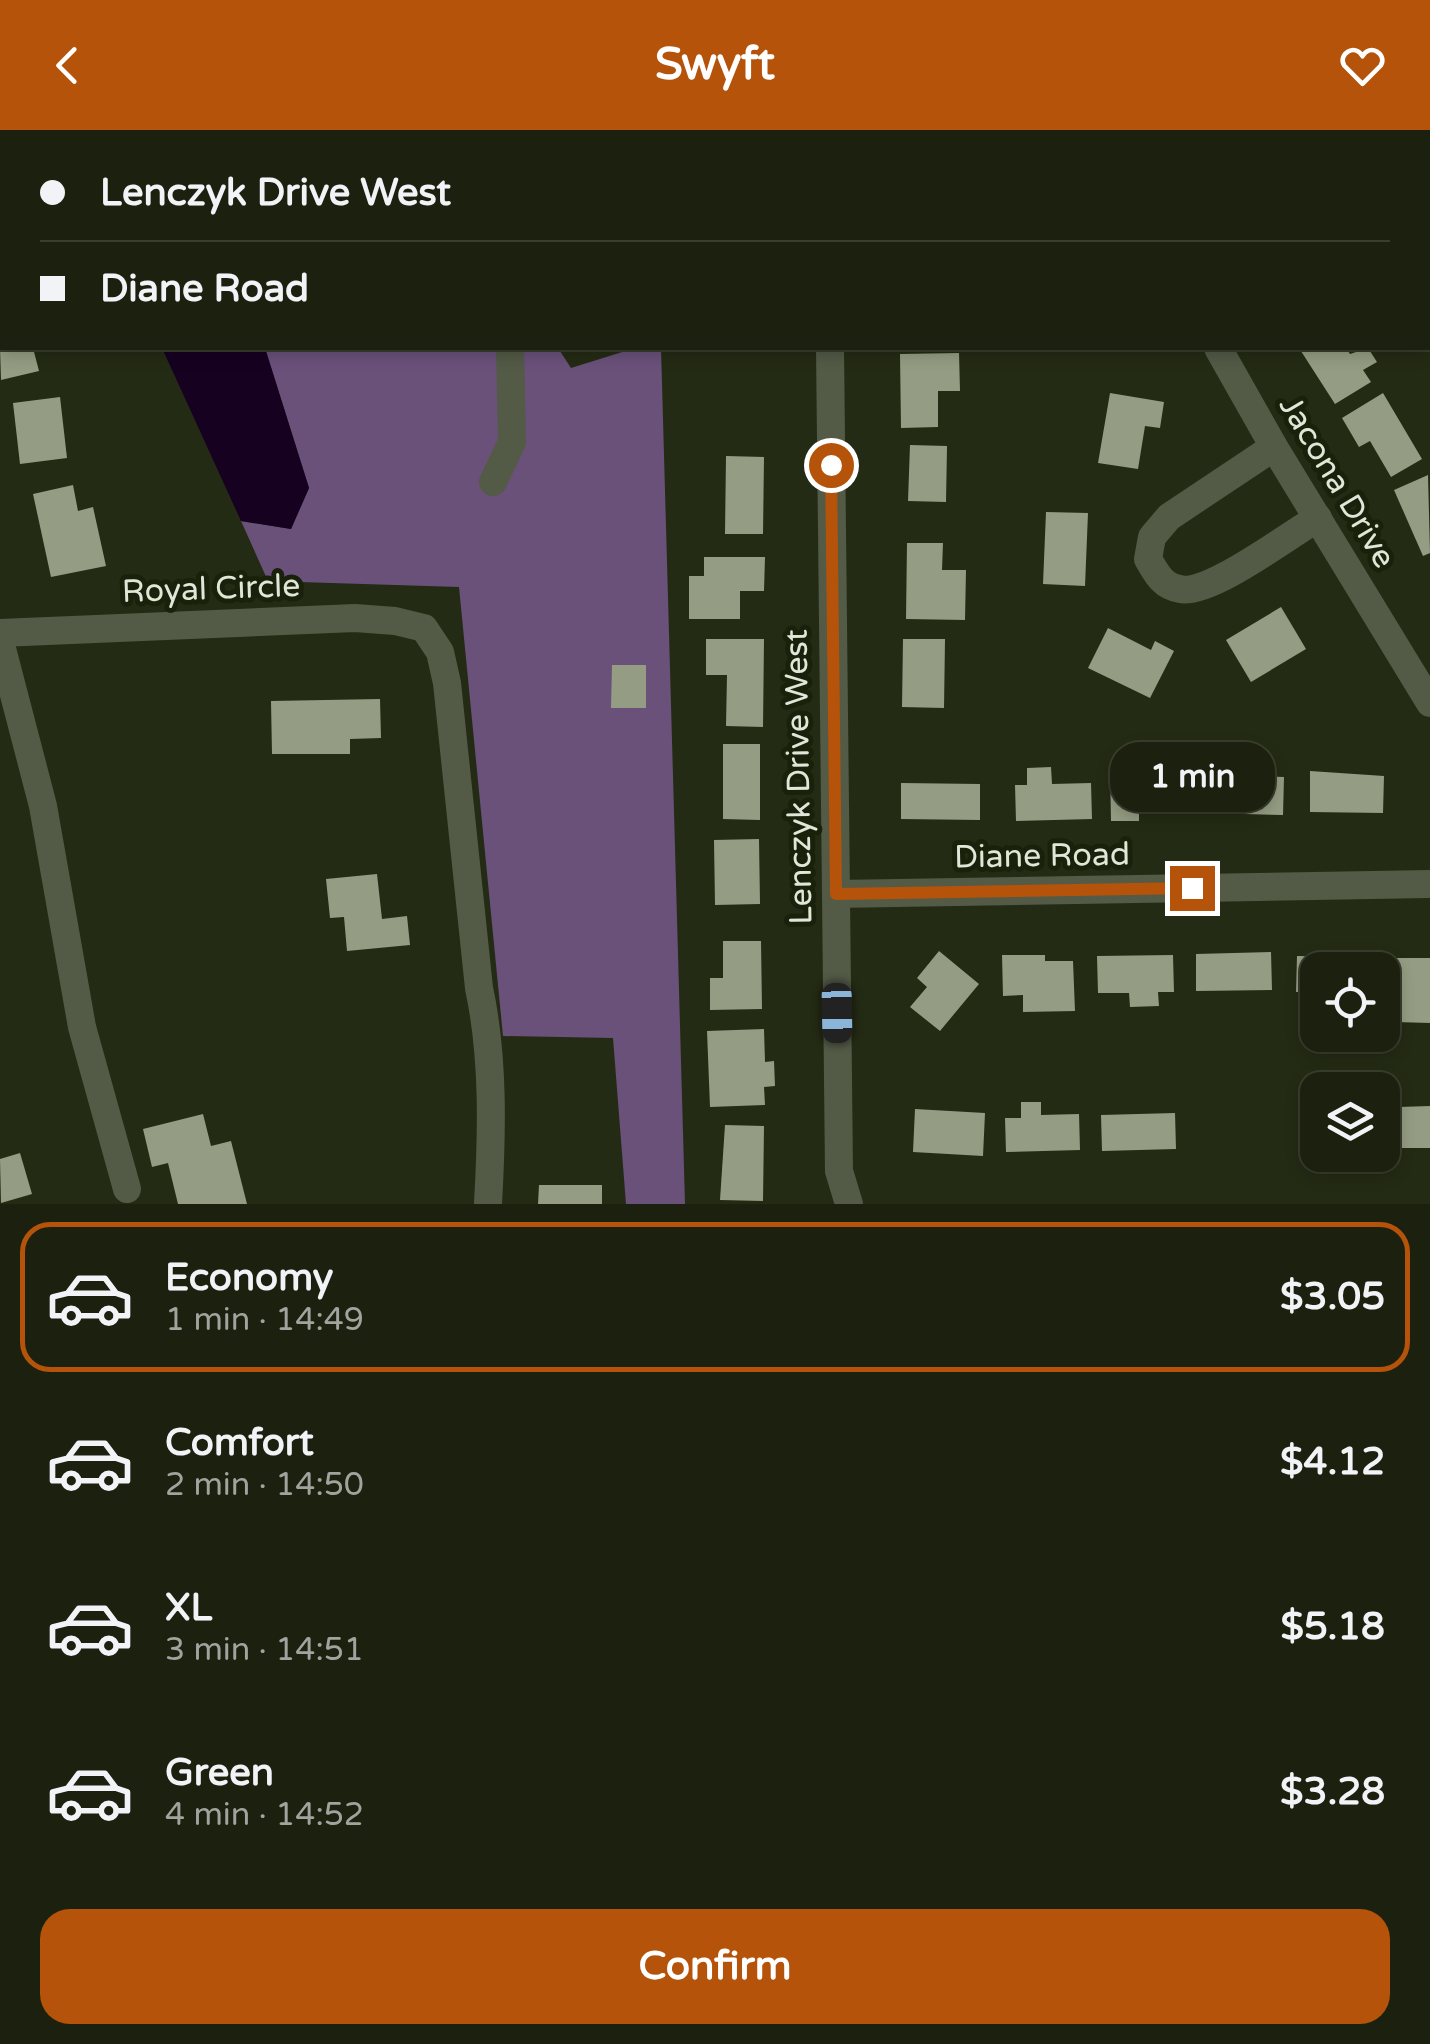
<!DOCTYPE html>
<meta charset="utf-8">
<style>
body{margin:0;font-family:"Varela Round",sans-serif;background:#282d1d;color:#f1f3f6;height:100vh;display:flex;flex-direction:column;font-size:38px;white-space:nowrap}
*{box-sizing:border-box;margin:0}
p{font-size:32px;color:#a0a39e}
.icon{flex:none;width:55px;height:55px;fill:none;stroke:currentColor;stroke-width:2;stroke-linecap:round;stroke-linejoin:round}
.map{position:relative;height:1074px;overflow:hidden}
.drawer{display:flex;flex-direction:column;background:#1b200f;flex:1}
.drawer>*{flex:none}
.banner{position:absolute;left:0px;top:0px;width:1430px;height:220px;box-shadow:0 5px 15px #0003,0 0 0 2px #393e2f;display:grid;align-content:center;height:220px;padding:0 40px;background:#1b200f}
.fabs{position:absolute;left:1300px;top:822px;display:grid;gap:20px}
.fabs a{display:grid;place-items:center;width:100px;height:100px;border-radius:20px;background:#1b200f;box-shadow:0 5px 15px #0003,0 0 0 2px #393e2f;font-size:50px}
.end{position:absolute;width:45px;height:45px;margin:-22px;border:12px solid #b45309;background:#fff;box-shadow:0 0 0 5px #fff}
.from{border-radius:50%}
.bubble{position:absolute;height:70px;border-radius:30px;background:#1b200f;box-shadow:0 5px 15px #0003,0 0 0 2px #393e2f;font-size:32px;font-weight:700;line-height:70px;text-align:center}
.car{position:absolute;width:30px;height:60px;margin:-30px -15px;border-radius:12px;box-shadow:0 0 8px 2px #0007;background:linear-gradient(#222 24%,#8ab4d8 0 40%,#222 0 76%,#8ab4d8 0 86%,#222 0)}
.banner b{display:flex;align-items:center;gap:35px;height:95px;font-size:38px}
.banner b+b{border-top:2px solid #393e2f}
.banner i{width:25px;height:25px;background:#f1f3f6}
ul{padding:18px 0 0;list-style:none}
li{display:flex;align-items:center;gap:30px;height:150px;margin:0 20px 15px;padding:0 20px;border:5px solid transparent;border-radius:30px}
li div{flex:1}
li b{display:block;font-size:38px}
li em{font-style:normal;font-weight:700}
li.selected{border-color:#b45309}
li>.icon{width:90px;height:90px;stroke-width:1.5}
.button{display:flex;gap:20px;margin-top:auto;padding:20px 40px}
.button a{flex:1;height:115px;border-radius:30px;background:#b45309;color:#fff;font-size:40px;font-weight:700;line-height:115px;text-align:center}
header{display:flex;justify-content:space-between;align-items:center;height:130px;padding:0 40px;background:#b45309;color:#fff;font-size:45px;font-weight:700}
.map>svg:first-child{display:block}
.forest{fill:#6a517a}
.water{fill:#160121}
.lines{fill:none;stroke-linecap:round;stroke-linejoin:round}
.stream{stroke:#160121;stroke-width:8}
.building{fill:#949d83}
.minor{stroke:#535a46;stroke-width:28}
.route{stroke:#b45309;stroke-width:12}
.labels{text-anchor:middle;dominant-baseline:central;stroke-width:10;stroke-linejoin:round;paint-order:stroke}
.street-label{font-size:32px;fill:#e1e6d8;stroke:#1a210b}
</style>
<header><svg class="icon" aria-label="back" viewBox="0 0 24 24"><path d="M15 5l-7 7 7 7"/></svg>Swyft<svg class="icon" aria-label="heart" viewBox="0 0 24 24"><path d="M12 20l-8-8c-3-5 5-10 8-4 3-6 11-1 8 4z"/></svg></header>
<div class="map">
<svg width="1430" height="1074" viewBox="0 0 1430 1074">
<rect width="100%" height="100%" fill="#242b14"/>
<!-- forest -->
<polygon class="forest" points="265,218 558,218 571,238 635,218 661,218 685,1074 626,1074 613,908 503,906 459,457 268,451 241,391 291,399 309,358"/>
<!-- water -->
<polygon class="water" points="162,218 265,218 309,358 291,399 241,391"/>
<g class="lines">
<!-- stream -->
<g class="stream">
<polyline points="1368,0 1368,2"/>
<polyline points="1428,179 1430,184"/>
</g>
</g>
<!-- building -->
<g class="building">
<polygon points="0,218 33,218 39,241 1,250"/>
<polygon points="1299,218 1346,218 1350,224 1368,218 1377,232 1363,240 1371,252 1335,274"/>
<polygon points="959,223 960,261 938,261 938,297 901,298 900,224"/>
<polygon points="1110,263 1164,272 1160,298 1145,296 1138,339 1098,333"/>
<polygon points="1383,263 1422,329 1391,347 1370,311 1359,317 1342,288"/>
<polygon points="60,267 67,328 20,334 13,273"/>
<polygon points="910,315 947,316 946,372 908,371"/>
<polygon points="726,326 764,327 763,404 725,404"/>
<polygon points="1428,345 1430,423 1423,426 1394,360"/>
<polygon points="73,355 78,381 93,377 106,436 51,447 33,364"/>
<polygon points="1046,382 1088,383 1085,456 1043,454"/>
<polygon points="907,413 943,413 942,440 966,440 965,490 906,489"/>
<polygon points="704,427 765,427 764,461 740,461 740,489 689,489 689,446 704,446"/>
<polygon points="1281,477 1306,519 1251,552 1226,510"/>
<polygon points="1108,498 1151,520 1155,511 1174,521 1150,568 1088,538"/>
<polygon points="706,509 764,509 763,597 726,596 727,545 706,545"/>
<polygon points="903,509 945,509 944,578 902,577"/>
<polygon points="612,535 646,535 646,578 611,578"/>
<polygon points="380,569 381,608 350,609 350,624 272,624 271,571"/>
<polygon points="723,614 760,614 760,690 723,689"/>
<polygon points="1051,637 1052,654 1091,653 1092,689 1016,691 1015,655 1027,655 1027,638"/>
<polygon points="1185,639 1186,675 1139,676 1139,691 1111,691 1110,640"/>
<polygon points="1310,641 1384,646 1383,683 1310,682"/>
<polygon points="1206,644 1284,647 1283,685 1205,683"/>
<polygon points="901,653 980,654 980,690 901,689"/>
<polygon points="759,709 760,774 715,775 714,710"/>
<polygon points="377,744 382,789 407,786 410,815 347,821 344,787 330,788 326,749"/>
<polygon points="723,811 761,811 762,879 710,880 710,848 723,848"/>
<polygon points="939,821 979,854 940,901 910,877 927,857 917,848"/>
<polygon points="1271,822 1272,860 1196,861 1196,824"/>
<polygon points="1002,825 1045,825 1045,831 1073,831 1075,881 1023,882 1023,865 1003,866"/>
<polygon points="1173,825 1174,862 1158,862 1159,876 1130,877 1129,863 1098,863 1097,826"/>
<polygon points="1297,826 1373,827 1373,840 1318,840 1318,862 1296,862"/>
<polygon points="1397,828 1430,828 1430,893 1396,892"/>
<polygon points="764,899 765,932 774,931 775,956 764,957 765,975 710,977 707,901"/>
<polygon points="1359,947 1360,960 1320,960 1320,948"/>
<polygon points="1300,963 1318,963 1318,1024 1301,1024"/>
<polygon points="1021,972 1041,972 1041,985 1079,984 1080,1020 1006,1022 1005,988 1021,988"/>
<polygon points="1430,976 1430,1018 1399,1018 1398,977"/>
<polygon points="915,979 985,983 983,1026 913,1022"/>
<polygon points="1175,983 1176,1019 1102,1021 1101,985"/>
<polygon points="203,984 211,1016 231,1011 247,1074 178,1074 168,1033 152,1037 143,999"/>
<polygon points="725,995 764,996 763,1071 720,1070"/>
<polygon points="20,1023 32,1064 1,1073 0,1029"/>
<polygon points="539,1055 602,1055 602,1074 538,1074"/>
</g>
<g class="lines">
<!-- minor -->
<g class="minor">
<polyline points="507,0 507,2"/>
<polyline points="828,0 828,2"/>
<polyline points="1173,0 1173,2"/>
<polyline points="830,218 839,1041 849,1074"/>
<polyline points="1218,218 1274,317 1430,573"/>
<path d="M1274,317L1169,387L1152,407L1148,429C1157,444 1162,456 1180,459C1209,466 1290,404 1318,388"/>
<polyline points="493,352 512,312 510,218"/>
<path d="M0,503L355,488L395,491L424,498L440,522L447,553L479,858C494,928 492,1003 488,1074"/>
<polyline points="0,511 43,676 82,897 127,1059"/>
<polyline points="836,764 1430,754"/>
</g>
</g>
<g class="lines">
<!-- route -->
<polyline class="route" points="831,335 836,764 1192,758"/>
</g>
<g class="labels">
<!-- street labels -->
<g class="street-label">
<text transform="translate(1337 352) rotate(59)">Jacona Drive</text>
<text transform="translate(211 459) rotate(-2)">Royal Circle</text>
<text transform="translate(799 647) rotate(-91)">Lenczyk Drive West</text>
<text transform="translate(1042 726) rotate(-1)">Diane Road</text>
</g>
</g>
</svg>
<div class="fabs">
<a><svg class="icon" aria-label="locate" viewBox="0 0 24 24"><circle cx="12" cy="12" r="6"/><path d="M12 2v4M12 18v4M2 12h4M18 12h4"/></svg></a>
<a><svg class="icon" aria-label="layers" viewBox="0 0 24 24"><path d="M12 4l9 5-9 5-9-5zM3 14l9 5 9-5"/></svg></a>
</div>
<i class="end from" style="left:831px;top:335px"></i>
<i class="end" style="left:1192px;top:758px"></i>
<div class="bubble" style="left:1110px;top:612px;width:165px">1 min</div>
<i class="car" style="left:837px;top:883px;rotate:179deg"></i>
<div class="banner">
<b><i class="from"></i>Lenczyk Drive West</b>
<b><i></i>Diane Road</b>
</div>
</div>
<section class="drawer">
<ul>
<li class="selected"><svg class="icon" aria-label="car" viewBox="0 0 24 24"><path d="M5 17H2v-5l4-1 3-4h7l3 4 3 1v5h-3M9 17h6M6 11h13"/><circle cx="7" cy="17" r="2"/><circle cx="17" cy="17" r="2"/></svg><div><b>Economy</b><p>1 min · 14:49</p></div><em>$3.05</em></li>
<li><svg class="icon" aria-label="car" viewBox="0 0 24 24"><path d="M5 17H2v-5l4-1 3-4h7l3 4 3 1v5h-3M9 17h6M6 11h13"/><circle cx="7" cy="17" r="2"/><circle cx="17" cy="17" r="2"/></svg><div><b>Comfort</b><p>2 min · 14:50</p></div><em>$4.12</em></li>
<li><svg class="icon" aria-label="car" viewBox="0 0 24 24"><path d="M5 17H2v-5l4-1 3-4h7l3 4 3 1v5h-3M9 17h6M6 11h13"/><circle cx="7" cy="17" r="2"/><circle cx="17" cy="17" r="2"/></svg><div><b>XL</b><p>3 min · 14:51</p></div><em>$5.18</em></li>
<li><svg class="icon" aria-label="car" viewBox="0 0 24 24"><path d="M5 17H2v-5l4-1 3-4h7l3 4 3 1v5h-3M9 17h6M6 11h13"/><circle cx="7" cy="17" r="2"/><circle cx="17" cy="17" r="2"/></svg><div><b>Green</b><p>4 min · 14:52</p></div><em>$3.28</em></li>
</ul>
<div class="button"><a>Confirm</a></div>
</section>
